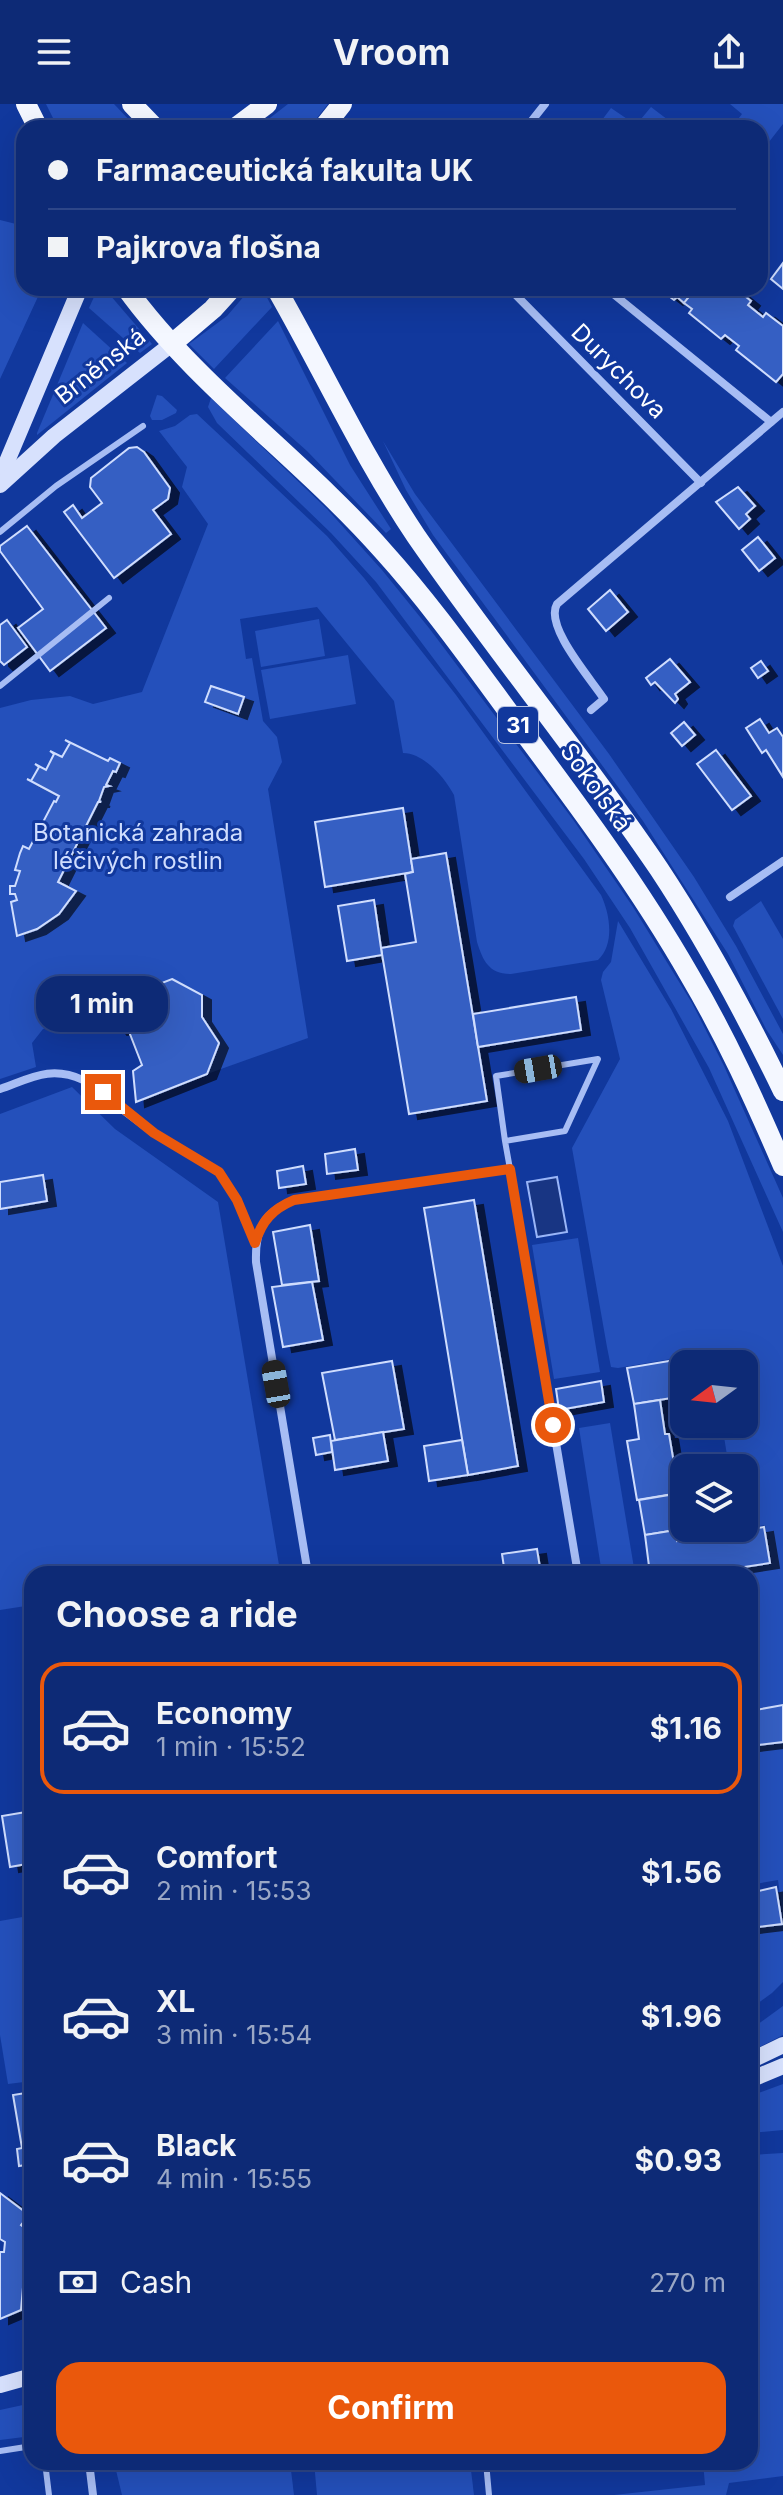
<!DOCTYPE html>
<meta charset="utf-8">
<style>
body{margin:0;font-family:Inter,sans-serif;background:#1b367e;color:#f1f3f6;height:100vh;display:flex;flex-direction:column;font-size:30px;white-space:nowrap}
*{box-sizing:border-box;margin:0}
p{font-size:26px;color:#9aa7c5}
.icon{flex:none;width:44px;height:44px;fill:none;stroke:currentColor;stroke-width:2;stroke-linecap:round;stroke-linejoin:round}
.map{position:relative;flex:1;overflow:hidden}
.drawer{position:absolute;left:24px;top:1462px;width:734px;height:904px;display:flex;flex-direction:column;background:#0d2a76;border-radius:24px;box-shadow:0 8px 32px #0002,0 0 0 2px #2d4688}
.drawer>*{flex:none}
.hud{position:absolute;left:16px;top:16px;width:752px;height:176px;border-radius:24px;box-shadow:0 8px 32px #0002,0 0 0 2px #2d4688;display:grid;align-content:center;height:176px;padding:0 32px;background:#0d2a76}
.needle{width:52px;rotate:255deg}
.controls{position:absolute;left:670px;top:1246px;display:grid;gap:16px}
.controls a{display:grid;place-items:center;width:88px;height:88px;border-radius:16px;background:#0d2a76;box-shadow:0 8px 32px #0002,0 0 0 2px #2d4688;font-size:40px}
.end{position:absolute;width:36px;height:36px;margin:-18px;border:10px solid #ea580c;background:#fff;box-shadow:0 0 0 4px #fff}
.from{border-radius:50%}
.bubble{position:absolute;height:56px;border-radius:24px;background:#0d2a76;box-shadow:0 8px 32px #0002,0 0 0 2px #2d4688;font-size:26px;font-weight:700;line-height:56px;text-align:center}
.car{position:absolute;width:24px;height:48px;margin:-24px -12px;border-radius:10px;box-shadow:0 0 6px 2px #0007;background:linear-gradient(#222 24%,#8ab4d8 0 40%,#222 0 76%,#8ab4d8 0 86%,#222 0)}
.hud b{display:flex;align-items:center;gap:28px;height:76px;font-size:30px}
.hud b+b{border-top:2px solid #2d4688}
.hud i{width:20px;height:20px;background:#f1f3f6}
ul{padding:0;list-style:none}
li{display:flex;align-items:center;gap:24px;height:132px;margin:0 16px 12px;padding:0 16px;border:4px solid transparent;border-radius:24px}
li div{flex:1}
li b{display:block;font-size:30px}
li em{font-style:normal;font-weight:700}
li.current{border-color:#ea580c}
li>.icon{width:72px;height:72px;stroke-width:1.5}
h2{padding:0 32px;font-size:36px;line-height:96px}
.pay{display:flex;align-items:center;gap:20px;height:88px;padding:0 32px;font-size:30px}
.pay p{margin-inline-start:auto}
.action{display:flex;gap:16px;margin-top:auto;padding:16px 32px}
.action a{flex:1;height:92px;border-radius:24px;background:#ea580c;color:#fff;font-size:32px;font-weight:700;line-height:92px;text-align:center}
header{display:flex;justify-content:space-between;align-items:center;height:104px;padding:0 32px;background:#0d2a76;font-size:36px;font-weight:700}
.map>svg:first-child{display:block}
.green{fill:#2450bb}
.water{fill:#183583;stroke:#99b5f8;stroke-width:2}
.building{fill:#355ec3;stroke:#cfddfe;stroke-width:2;filter:url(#shadow)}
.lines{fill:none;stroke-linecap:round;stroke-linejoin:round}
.lane{stroke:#a7bdf4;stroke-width:6}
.street{stroke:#a7bdf4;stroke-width:8}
.secondary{stroke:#d7e1fd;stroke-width:16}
.primary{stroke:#f4f7ff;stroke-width:20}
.route{stroke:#ea580c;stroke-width:10}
.labels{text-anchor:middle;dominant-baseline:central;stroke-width:6;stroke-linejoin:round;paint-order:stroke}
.shield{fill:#11389d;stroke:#b8c3e2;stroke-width:2}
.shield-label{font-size:22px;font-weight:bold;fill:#fff}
.street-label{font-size:24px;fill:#fff;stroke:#11389d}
.park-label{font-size:24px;fill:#cfddfe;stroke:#11389d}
</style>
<header><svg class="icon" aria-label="menu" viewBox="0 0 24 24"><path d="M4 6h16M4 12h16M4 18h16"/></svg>Vroom<svg class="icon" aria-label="share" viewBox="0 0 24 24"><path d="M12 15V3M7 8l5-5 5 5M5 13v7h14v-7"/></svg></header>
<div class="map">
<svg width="783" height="2391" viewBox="0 0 783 2391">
<defs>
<filter id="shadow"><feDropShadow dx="9" dy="5" stdDeviation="0" flood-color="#0009"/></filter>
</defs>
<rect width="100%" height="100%" fill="#11389d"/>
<!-- green -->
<g class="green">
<polygon points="46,0 114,0 133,20 130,24 58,24"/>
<polygon points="288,0 328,0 309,24 257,24"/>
<polygon points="730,0 783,0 783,20 765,43 760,40 760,24 740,24 735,19 742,10"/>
<polygon points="651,3 676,22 675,24 596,24 611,4 636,21"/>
<polygon points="0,116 24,122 24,184 42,184 0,275"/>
<polygon points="98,184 104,184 152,240 140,249 89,204"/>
<polygon points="251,184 262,184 272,203 214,265 189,240 227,212"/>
<polygon points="278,217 350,361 391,425 386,429 307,347 225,274"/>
<polygon points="83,219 127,259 37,331 37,329"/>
<polygon points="157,291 162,292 177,306 176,309 162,316 152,316 150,312"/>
<polygon points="211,294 327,405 382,466 429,524 574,717 633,803 692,899 724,962 783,1094 783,1128 709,964 630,824 584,755 376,478 331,429 217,319 208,303"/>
<path d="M197,310L327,432L364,474L456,591L601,791C610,810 615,840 598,856L511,870C489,870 483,857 477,838L454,691C445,674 424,649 403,649L394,597L317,503L240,515L246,555L252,554L263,617L277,633L282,658L268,685L308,934L207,970L219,940L172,875L43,925L32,939L36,963L0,975V604L31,596L70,592L93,600L142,588L208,420L182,383L187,363L159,327L175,322L190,311Z"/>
<polygon points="383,337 415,390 609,650 694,773 736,842 783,930 783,951 766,925 728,850 643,717 433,431 406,386"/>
<polygon points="319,515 325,552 261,563 255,527"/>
<polygon points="348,551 356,600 270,615 261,566"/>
<polygon points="761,797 783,835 783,915 733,822 735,816"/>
<polygon points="618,817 671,905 728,1017 783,1162 783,1601 750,1607 750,1470 712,1470 772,1460 765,1421 751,1423 749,1412 744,1413 744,1364 729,1364 722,1320 744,1320 744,1260 739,1260 736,1244 618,1264 611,1263 607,1243 572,1044 620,955 601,876 603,868 611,858"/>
<polygon points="72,983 115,1025 218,1098 279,1461 222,1470 32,1470 32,1501 0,1506 0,1010"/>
<polygon points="578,1134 600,1268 554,1275 532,1141"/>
<polygon points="610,1319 635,1470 602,1470 579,1324"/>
<polygon points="783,1638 783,1813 778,1776 750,1781 750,1642"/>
<polygon points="28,1812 32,1840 32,1977 8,1980 0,1931 0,1817"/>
<polygon points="783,1821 783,1878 772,1889 750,1905 750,1826"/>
<polygon points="783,1902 783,1931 750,1948 750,1926"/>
<polygon points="783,1980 783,2026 750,2029 750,1992"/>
<polygon points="783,2049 783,2372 729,2379 726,2391 614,2391 705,2381 703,2358 750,2358 750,2051"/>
<polygon points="32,2299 32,2332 0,2336 0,2306"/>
<polygon points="114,2358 290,2358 294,2391 122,2391"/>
<polygon points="314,2358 470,2358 474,2391 317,2391"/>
</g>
<!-- water -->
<polygon class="water" points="557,1073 567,1128 537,1133 527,1078"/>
<!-- building -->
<g class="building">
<polygon points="783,159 783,185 771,175"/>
<polygon points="658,184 696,184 684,199 677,193 674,196"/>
<polygon points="696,184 735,184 751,197 748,201 763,213 766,209 783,222 783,270 776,278 736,246 739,242 725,231 721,235 689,209 692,205 684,199"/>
<polygon points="137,343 144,348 170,384 168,395 153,406 171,430 114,474 64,408 73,401 82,414 102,399 90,383 91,374 129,344"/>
<polygon points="738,383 755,402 746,410 750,415 739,425 716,398"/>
<polygon points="27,422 106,524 50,567 18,524 43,505 0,447 0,442"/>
<polygon points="758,433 775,454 759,467 742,446"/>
<polygon points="610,486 628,508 606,527 588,505"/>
<polygon points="7,516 27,543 4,561 0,557 0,521"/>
<polygon points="670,555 690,578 675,590 678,595 675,599 655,578 651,581 646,574"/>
<polygon points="761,557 768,567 758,574 751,564"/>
<polygon points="211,582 244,593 238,610 205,598"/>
<polygon points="760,615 769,629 777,624 783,633 783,673 766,646 762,649 746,624"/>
<polygon points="684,618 695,631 682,642 671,629"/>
<polygon points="65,636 108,657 110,654 120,659 116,668 113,667 106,681 109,682 104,683 99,697 101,698 98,698 58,778 76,787 59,810 37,825 17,832 11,798 17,796 15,790 10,790 10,782 15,782 20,767 15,766 20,749 23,742 29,745 54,697 56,698 59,692 27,675 31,677 39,663 35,660 46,666 54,650 50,647 62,653 70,639"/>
<polygon points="716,646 751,692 732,706 697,660"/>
<polygon points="403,704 413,768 325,783 315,718"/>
<polygon points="446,749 487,997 409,1010 381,844 416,838 405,770 413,768 411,755"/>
<polygon points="374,796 382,851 347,857 338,802"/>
<polygon points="172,875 202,891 202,913 219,939 207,970 136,998 133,967 142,961 128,925 118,926 102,902"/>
<polygon points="576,893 581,926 478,943 473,910"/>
<polygon points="355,1045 358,1066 327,1070 325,1050"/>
<polygon points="303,1062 306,1080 279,1084 277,1067"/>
<polygon points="43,1071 47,1097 0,1105 0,1078"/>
<polygon points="474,1096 518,1362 468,1371 424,1104"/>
<polygon points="310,1121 319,1177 282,1181 273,1128"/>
<polygon points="312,1178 323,1236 283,1243 272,1183"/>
<polygon points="735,1246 737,1260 684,1260 684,1292 634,1300 627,1264"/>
<polygon points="392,1257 404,1325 335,1336 322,1269"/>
<polygon points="601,1277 604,1298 559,1306 556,1285"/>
<polygon points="660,1296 665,1330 669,1330 679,1389 637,1396 627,1337 639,1335 634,1300"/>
<polygon points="383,1328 388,1357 335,1366 331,1337"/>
<polygon points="330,1331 332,1348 316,1351 313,1334"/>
<polygon points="462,1336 468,1371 429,1377 424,1342"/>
<polygon points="669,1391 676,1426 645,1431 639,1396"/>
<polygon points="764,1423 770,1459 698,1470 650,1470 645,1431 676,1426 677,1437"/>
<polygon points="537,1445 541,1470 505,1470 502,1450"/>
<polygon points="783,1601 783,1638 750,1642 750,1607"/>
<polygon points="32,1707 32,1759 10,1763 2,1712"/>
<polygon points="776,1783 782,1820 750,1824 750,1789"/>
<polygon points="32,1988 32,2042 22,2044 13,1991"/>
<polygon points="32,2042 32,2060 19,2062 17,2045"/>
<polygon points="0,2089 29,2111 21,2121 30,2128 27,2152 32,2152 31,2184 23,2183 21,2206 0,2215 0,2148 4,2148 5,2138 0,2135"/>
</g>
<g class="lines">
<!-- lane -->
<g class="lane">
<polyline points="0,428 56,382 143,322"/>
<polyline points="0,582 109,494"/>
<polyline points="505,1037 496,972 598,955 565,1027 505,1037 510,1065"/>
<polyline points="0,2347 32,2342"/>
<polyline points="45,2358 49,2391"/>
<polyline points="486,2358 489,2391"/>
</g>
<!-- street -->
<g class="street">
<polyline points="526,24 545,0"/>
<polyline points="509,184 701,379"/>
<polyline points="606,184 771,318"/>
<path d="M591,606L604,595C591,575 544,522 557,500L783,308"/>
<polyline points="730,793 783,757"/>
<path d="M0,985C31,974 51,961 83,976L154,1029L219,1068L237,1096L255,1139"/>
<path d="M308,1470L256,1158C255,1125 263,1109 294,1096L510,1065L578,1470"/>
<polyline points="89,2358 93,2391"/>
</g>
<!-- secondary -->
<g class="secondary">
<polyline points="0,374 80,184"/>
<polyline points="0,381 54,332 173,239"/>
<polyline points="750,1957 783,1941"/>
<polyline points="750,1976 783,1962"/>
<polyline points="0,2281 32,2272"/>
</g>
<!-- primary -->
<g class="primary">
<polyline points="26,0 38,24"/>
<polyline points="132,0 155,24"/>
<polyline points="235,24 267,0"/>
<polyline points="323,24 342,0"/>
<path d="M126,184C197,282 303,356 383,447C430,499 471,557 513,614C575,697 638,781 690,872C726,933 755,997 783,1062"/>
<path d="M276,184C323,266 363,353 416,432C494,545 582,651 659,765C706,836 746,911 783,987"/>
<polyline points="173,239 213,205 232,184"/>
</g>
</g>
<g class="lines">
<!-- route -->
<path class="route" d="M103,988L154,1029L219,1068L237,1096L255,1139C262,1116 273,1105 294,1096L510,1065L553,1321"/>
</g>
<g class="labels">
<!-- shield labels -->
<rect class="shield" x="498" y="603" width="40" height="36" rx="6"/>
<g class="shield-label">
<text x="518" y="621">31</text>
</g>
<!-- street labels -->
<g class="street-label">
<text transform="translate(100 262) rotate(-38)">Brněnská</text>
<text transform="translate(619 267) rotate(45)">Durychova</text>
<text transform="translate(596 683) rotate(54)">Sokolská</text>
</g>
<!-- park labels -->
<g class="park-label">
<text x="138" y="728">Botanická zahrada<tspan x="138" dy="28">léčivých rostlin</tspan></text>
</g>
</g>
</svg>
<div class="controls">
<a><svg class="needle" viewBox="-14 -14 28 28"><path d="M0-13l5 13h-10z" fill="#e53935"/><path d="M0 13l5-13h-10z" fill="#9aa7c5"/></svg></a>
<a><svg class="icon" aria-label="layers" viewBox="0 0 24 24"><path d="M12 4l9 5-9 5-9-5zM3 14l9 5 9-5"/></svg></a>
</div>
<i class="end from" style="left:553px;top:1321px"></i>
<i class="end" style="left:103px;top:988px"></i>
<div class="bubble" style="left:36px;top:872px;width:132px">1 min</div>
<i class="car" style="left:538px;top:965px;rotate:260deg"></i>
<i class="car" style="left:276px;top:1280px;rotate:350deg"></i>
<div class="hud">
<b><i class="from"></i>Farmaceutická fakulta UK</b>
<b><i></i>Pajkrova flošna</b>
</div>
<section class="drawer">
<h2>Choose a ride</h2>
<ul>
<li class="current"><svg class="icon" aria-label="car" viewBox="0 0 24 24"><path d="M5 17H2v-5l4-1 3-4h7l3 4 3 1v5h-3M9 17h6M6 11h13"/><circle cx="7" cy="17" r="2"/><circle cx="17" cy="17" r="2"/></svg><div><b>Economy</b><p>1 min · 15:52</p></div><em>$1.16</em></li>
<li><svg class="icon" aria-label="car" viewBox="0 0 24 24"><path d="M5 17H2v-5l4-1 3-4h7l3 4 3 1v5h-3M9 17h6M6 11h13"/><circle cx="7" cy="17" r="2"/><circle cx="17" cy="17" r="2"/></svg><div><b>Comfort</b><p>2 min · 15:53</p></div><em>$1.56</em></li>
<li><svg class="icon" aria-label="car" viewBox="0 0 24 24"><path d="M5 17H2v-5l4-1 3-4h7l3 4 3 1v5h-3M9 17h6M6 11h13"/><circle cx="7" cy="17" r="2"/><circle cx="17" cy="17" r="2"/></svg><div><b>XL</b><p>3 min · 15:54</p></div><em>$1.96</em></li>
<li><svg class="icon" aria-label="car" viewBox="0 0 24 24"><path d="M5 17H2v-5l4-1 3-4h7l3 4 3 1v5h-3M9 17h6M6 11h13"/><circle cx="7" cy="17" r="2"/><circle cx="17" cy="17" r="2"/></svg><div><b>Black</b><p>4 min · 15:55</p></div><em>$0.93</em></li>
</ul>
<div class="pay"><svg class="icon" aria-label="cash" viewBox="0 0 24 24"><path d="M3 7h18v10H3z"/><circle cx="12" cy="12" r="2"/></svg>Cash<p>270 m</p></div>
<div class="action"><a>Confirm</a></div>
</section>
</div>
